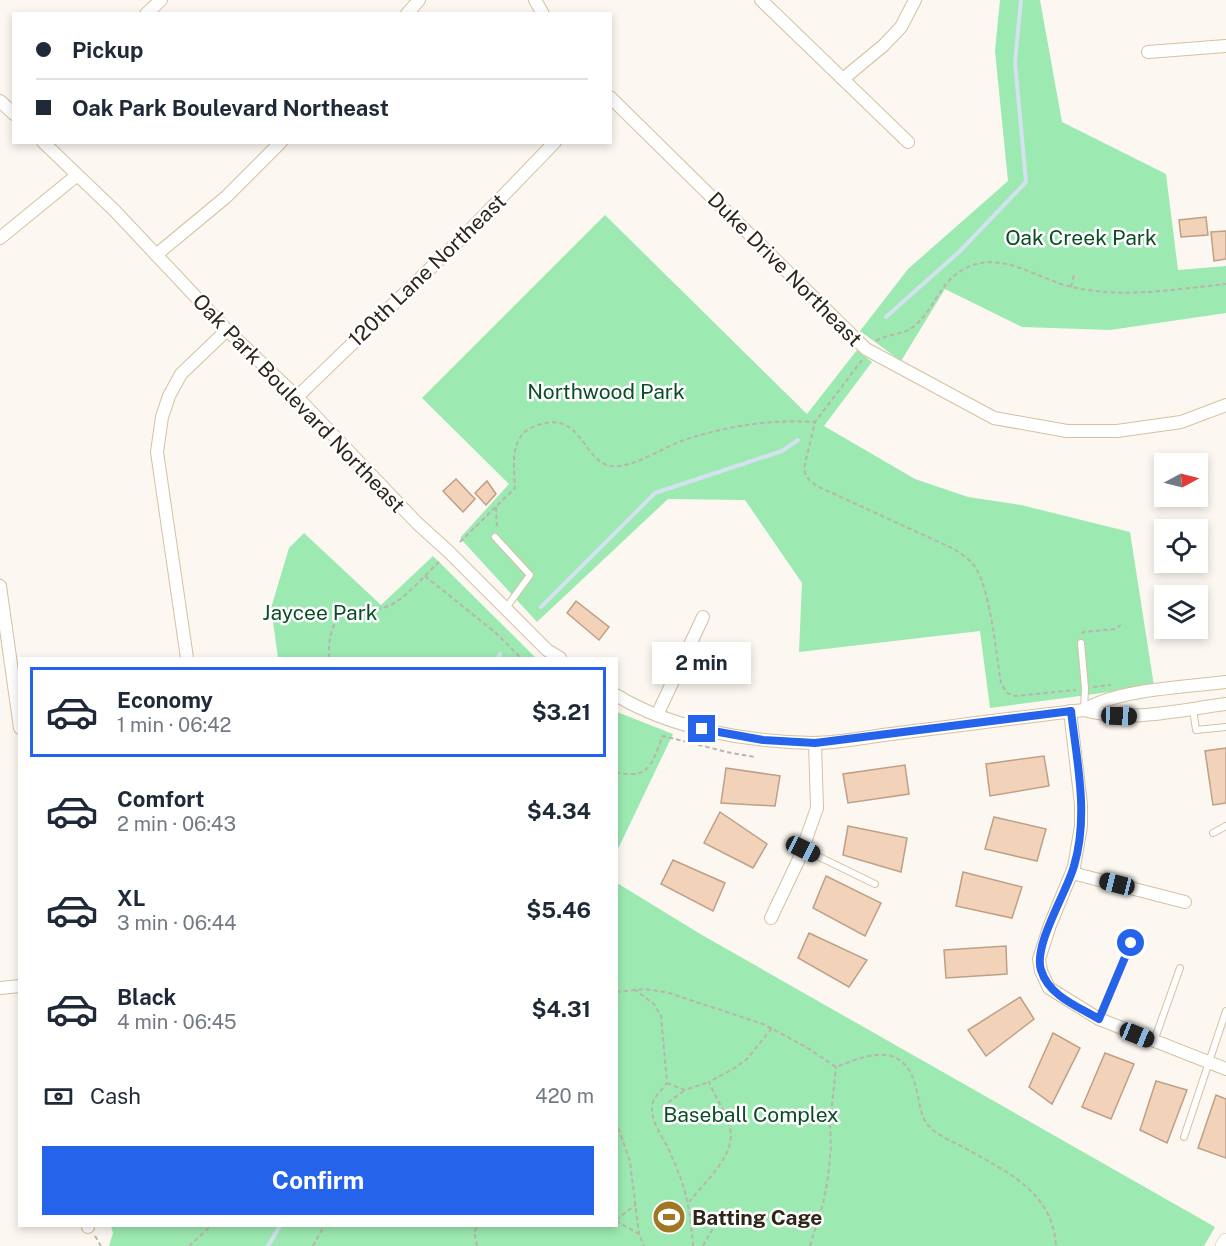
<!DOCTYPE html>
<meta charset="utf-8">
<style>
body{margin:0;font-family:"Public Sans",sans-serif;background:#f2f2f3;color:#1f2937;height:100vh;display:flex;flex-direction:column;font-size:22px;white-space:nowrap}
*{box-sizing:border-box;margin:0}
p{font-size:20px;color:#747a83}
.icon{flex:none;width:33px;height:33px;fill:none;stroke:currentColor;stroke-width:2;stroke-linecap:round;stroke-linejoin:round}
.map{position:relative;flex:1;overflow:hidden}
.sheet{position:absolute;left:18px;top:657px;width:600px;height:570px;display:flex;flex-direction:column;background:#fff;border-radius:0px;box-shadow:0 3px 9px #0003}
.sheet>*{flex:none}
.guide{position:absolute;left:12px;top:12px;width:600px;height:132px;border-radius:0px;box-shadow:0 3px 9px #0003;display:grid;align-content:center;height:132px;padding:0 24px;background:#fff}
.needle{width:39px;rotate:83deg}
.tools{position:absolute;left:1154px;top:453px;display:grid;gap:12px}
.tools a{display:grid;place-items:center;width:54px;height:54px;border-radius:0px;background:#fff;box-shadow:0 3px 9px #0003;font-size:30px}
.end{position:absolute;width:27px;height:27px;margin:-14px;border:8px solid #2563eb;background:#fff;box-shadow:0 0 0 3px #fff}
.from{border-radius:50%}
.bubble{position:absolute;height:42px;border-radius:0px;background:#fff;box-shadow:0 3px 9px #0003;font-size:20px;font-weight:700;line-height:42px;text-align:center}
.car{position:absolute;width:18px;height:36px;margin:-18px -9px;border-radius:8px;box-shadow:0 0 4px 2px #0007;background:linear-gradient(#222 24%,#8ab4d8 0 40%,#222 0 76%,#8ab4d8 0 86%,#222 0)}
.guide b{display:flex;align-items:center;gap:21px;height:57px;font-size:22px}
.guide b+b{border-top:2px solid #e0e1e3}
.guide i{width:15px;height:15px;background:#1f2937}
ul{padding:10px 0 0;list-style:none}
li{display:flex;align-items:center;gap:18px;height:90px;margin:0 12px 9px;padding:0 12px;border:3px solid transparent;border-radius:0px}
li div{flex:1}
li b{display:block;font-size:22px}
li em{font-style:normal;font-weight:700}
li.current{border-color:#2563eb}
li>.icon{width:54px;height:54px;stroke-width:1.5}
.pay{display:flex;align-items:center;gap:15px;height:66px;padding:0 24px;font-size:22px}
.pay p{margin-inline-start:auto}
.cta{display:flex;gap:12px;margin-top:auto;padding:12px 24px}
.cta a{flex:1;height:69px;border-radius:0px;background:#2563eb;color:#fff;font-size:24px;font-weight:700;line-height:69px;text-align:center}
.map>svg:first-child{display:block}
.green{fill:#9ce9b1}
.lines{fill:none;stroke-linecap:round;stroke-linejoin:round}
.stream{stroke:#d4e2f0;stroke-width:4}
.building{fill:#f2d2b8;stroke:#bea087;stroke-width:1.5}
.service-casing{stroke:#d5c1a0;stroke-width:8}
.minor-casing{stroke:#d5c1a0;stroke-width:14}
.tertiary-casing{stroke:#d5c1a0;stroke-width:16}
.path{stroke:#bab5ac;stroke-width:2;stroke-dasharray:4.5 3;stroke-linecap:butt}
.service{stroke:#fff;stroke-width:6}
.minor{stroke:#fff;stroke-width:12}
.tertiary{stroke:#fff;stroke-width:15}
.route{stroke:#2563eb;stroke-width:8}
.labels{text-anchor:middle;dominant-baseline:central;stroke-width:5;stroke-linejoin:round;paint-order:stroke}
.park-label{font-size:21px;fill:#0a4d26;stroke:#fff}
.street-label{font-size:21px;fill:#2d2518;stroke:#fff}
.poi-label{font-size:21px;font-weight:bold;fill:#2d2518;stroke:#fff;text-anchor:start}
</style>
<div class="map">
<svg width="1226" height="1246" viewBox="0 0 1226 1246">
<rect width="100%" height="100%" fill="#fcf8f1"/>
<!-- green -->
<g class="green">
<polygon points="1000,0 1040,0 1062,122 1166,174 1178,270 1226,266 1226,313 1110,330 1022,327 945,289 901,361 860,331 908,269 1008,181 995,51"/>
<polygon points="605,215 807,414 857,350 872,362 824,426 915,479 968,497 1021,505 1130,532 1154,686 990,708 980,631 799,652 802,583 745,500 668,499 537,622 460,538 509,484 422,398"/>
<polygon points="304,533 381,605 433,556 536,658 278,658 271,608 289,548"/>
<polygon points="617,712 673,734 617,851"/>
<polygon points="617,883 702,935 1215,1227 1204,1246 109,1246 113,1233 111,1226 616,1226"/>
</g>
<g class="lines">
<!-- stream -->
<g class="stream">
<polyline points="886,317 960,251 1026,182 1015,62 1021,0"/>
<polyline points="541,607 655,493 782,451 798,440"/>
<polyline points="498,658 500,654"/>
<polyline points="268,1246 280,1226"/>
</g>
</g>
<!-- building -->
<g class="building">
<polygon points="1206,217 1208,235 1181,237 1179,220"/>
<polygon points="1226,231 1226,259 1214,261 1211,232"/>
<polygon points="456,479 475,499 463,512 443,491"/>
<polygon points="487,481 496,494 486,505 475,493"/>
<polygon points="576,601 609,627 599,640 567,613"/>
<polygon points="1226,748 1226,803 1213,805 1205,751"/>
<polygon points="1044,756 1049,786 990,796 986,764"/>
<polygon points="905,765 909,794 848,803 843,774"/>
<polygon points="726,768 780,776 775,806 721,803"/>
<polygon points="720,812 767,844 753,868 704,843"/>
<polygon points="994,817 1046,829 1037,861 985,849"/>
<polygon points="848,826 907,838 901,872 843,855"/>
<polygon points="673,860 725,883 713,911 661,884"/>
<polygon points="963,872 1022,887 1012,918 956,906"/>
<polygon points="826,876 881,903 865,936 813,908"/>
<polygon points="809,933 867,960 849,987 798,958"/>
<polygon points="1006,946 1007,974 946,978 944,950"/>
<polygon points="1020,997 1034,1019 986,1056 968,1030"/>
<polygon points="1053,1033 1080,1048 1052,1104 1029,1087"/>
<polygon points="1105,1053 1134,1064 1111,1119 1082,1107"/>
<polygon points="1156,1081 1187,1090 1167,1143 1140,1130"/>
<polygon points="1216,1095 1226,1099 1226,1158 1198,1148"/>
</g>
<g class="lines">
<!-- service casing -->
<g class="service-casing">
<g id="service">
<polyline points="495,537 530,575 506,608"/>
<polyline points="1081,643 1085,688 1084,710"/>
<polyline points="1193,709 1196,730 1226,727"/>
<polyline points="1213,833 1226,826"/>
<polyline points="803,849 875,884"/>
<polyline points="1099,1019 1131,943"/>
<polyline points="1154,1041 1180,968"/>
<polyline points="1184,1137 1226,1011"/>
</g>
</g>
<!-- minor casing -->
<g class="minor-casing">
<g id="minor">
<polyline points="535,0 543,14"/>
<polyline points="761,0 908,142"/>
<polyline points="146,14 161,0"/>
<polyline points="407,14 419,0"/>
<polyline points="1148,52 1226,46"/>
<polyline points="843,79 884,45 901,27 915,0"/>
<polyline points="610,97 866,349 994,418 1067,431 1117,431 1181,422 1226,405"/>
<polyline points="0,101 14,114"/>
<polyline points="43,142 115,211 227,330 297,397 417,523 449,552 547,650 560,658"/>
<polyline points="0,238 76,176"/>
<polyline points="156,255 226,197 281,142"/>
<polyline points="297,397 467,233 555,142"/>
<polyline points="0,586 20,728"/>
<polyline points="187,658 157,452 162,417 169,396 181,374 227,330"/>
<path d="M616,695C671,729 749,742 813,743C841,743 871,736 899,733C961,725 1022,717 1084,710C1130,723 1180,710 1226,704"/>
<path d="M1084,710C1118,689 1186,687 1226,682"/>
<polyline points="1070,711 1081,804 1081,826 1074,867 1050,925 1039,959 1041,971 1049,988 1099,1019 1226,1069"/>
<polyline points="657,715 703,617"/>
<polyline points="1072,873 1185,902"/>
<polyline points="771,918 799,859 817,808 815,743"/>
<polyline points="0,988 20,986"/>
<polyline points="88,1226 88,1227"/>
</g>
</g>
<!-- tertiary casing -->
<g class="tertiary-casing">
<polyline id="tertiary" points="1223,1246 1226,1241"/>
</g>
<!-- path -->
<g class="path">
<polyline points="1071,287 1074,275"/>
<path d="M876,341C888,333 901,336 913,327C934,311 939,282 964,269C1002,249 1036,279 1072,287C1123,299 1175,289 1226,284"/>
<path d="M862,360L815,422L804,468C805,478 811,482 819,487L954,549C960,553 968,558 973,564C990,584 996,654 1001,683L1007,693L1015,696L1076,690"/>
<polyline points="496,507 497,529"/>
<path d="M460,542L515,488C514,467 509,437 533,427C582,406 582,462 611,466C631,469 664,447 684,440C727,426 771,419 815,422"/>
<polyline points="425,576 496,633 521,658"/>
<polyline points="1082,634 1083,632 1115,629 1121,625"/>
<path d="M329,658C328,643 331,615 350,611C367,609 380,612 396,602C412,591 426,574 441,560"/>
<polyline points="1093,687 1111,685"/>
<path d="M616,772C622,774 625,774 631,774C653,775 655,752 663,736L731,753L755,757"/>
<path d="M634,989L654,1004L661,1016L667,1083C663,1088 655,1096 653,1102C648,1116 661,1135 667,1146C685,1184 690,1205 693,1246"/>
<path d="M616,992L645,989L669,993L763,1024L806,1047L836,1067C852,1061 876,1050 894,1057C923,1070 914,1110 928,1125C937,1135 951,1141 963,1147C1005,1171 1053,1191 1056,1246"/>
<polyline points="667,1083 685,1090 709,1082"/>
<polyline points="662,1107 685,1090"/>
<polyline points="616,1121 630,1162 639,1234"/>
<path d="M689,1202C704,1183 737,1154 730,1128C726,1112 715,1097 709,1082L733,1069L747,1059L772,1028"/>
<polyline points="616,1220 635,1205"/>
<polyline points="616,1221 639,1234 644,1246"/>
<polyline points="95,1236 101,1246"/>
<polyline points="189,1246 211,1226"/>
<polyline points="313,1246 324,1226"/>
<polyline points="477,1246 474,1232 478,1226"/>
<polyline points="703,1246 721,1214"/>
<polyline points="810,1246 823,1204 828,1177 831,1147 830,1124 836,1067"/>
</g>
<!-- service -->
<use href="#service" class="service"/>
<!-- minor -->
<use href="#minor" class="minor"/>
<!-- tertiary -->
<use href="#tertiary" class="tertiary"/>
</g>
<g class="lines">
<!-- route -->
<path class="route" d="M702,729L763,740L815,743L1071,711C1077,762 1089,816 1074,866C1067,892 1033,945 1041,970C1049,996 1077,1006 1099,1019L1131,943"/>
</g>
<!-- icons -->
<defs>
<g id="stadium-disc" transform="scale(1.725)"><circle r="9.5" fill="#9f7725" stroke="#fff"/><path d="M0-5a6.5 5 0 1 0 0 10a6.5 5 0 1 0 0-10ZM-3.5-1.8h7v3.6h-7Z" fill="#fff"/></g>
</defs>
<g fill-rule="evenodd">
<use href="#stadium-disc" x="669" y="1217"/>
</g>
<g class="labels">
<!-- park labels -->
<g class="park-label">
<text x="1081" y="237">Oak Creek Park</text>
<text x="606" y="391">Northwood Park</text>
<text x="320" y="612">Jaycee Park</text>
<text x="751" y="1114">Baseball Complex</text>
</g>
<!-- street labels -->
<g class="street-label">
<text transform="translate(785 269) rotate(45)">Duke Drive Northeast</text>
<text transform="translate(427 270) rotate(-44)">120th Lane Northeast</text>
<text transform="translate(299 403) rotate(46)">Oak Park Boulevard Northeast</text>
</g>
<!-- poi labels -->
<g class="poi-label">
<text x="692" y="1217">Batting Cage</text>
</g>
</g>
</svg>
<div class="tools">
<a><svg class="needle" viewBox="-14 -14 28 28"><path d="M0-13l5 13h-10z" fill="#e53935"/><path d="M0 13l5-13h-10z" fill="#747a83"/></svg></a>
<a><svg class="icon" aria-label="locate" viewBox="0 0 24 24"><circle cx="12" cy="12" r="6"/><path d="M12 2v4M12 18v4M2 12h4M18 12h4"/></svg></a>
<a><svg class="icon" aria-label="layers" viewBox="0 0 24 24"><path d="M12 4l9 5-9 5-9-5zM3 14l9 5 9-5"/></svg></a>
</div>
<i class="end from" style="left:1131px;top:943px"></i>
<i class="end" style="left:702px;top:729px"></i>
<div class="bubble" style="left:652px;top:642px;width:99px">2 min</div>
<i class="car" style="left:1119px;top:716px;rotate:92deg"></i>
<i class="car" style="left:803px;top:849px;rotate:116deg"></i>
<i class="car" style="left:1117px;top:884px;rotate:284deg"></i>
<i class="car" style="left:1137px;top:1035px;rotate:112deg"></i>
<div class="guide">
<b><i class="from"></i>Pickup</b>
<b><i></i>Oak Park Boulevard Northeast</b>
</div>
<section class="sheet">
<ul>
<li class="current"><svg class="icon" aria-label="car" viewBox="0 0 24 24"><path d="M5 17H2v-5l4-1 3-4h7l3 4 3 1v5h-3M9 17h6M6 11h13"/><circle cx="7" cy="17" r="2"/><circle cx="17" cy="17" r="2"/></svg><div><b>Economy</b><p>1 min · 06:42</p></div><em>$3.21</em></li>
<li><svg class="icon" aria-label="car" viewBox="0 0 24 24"><path d="M5 17H2v-5l4-1 3-4h7l3 4 3 1v5h-3M9 17h6M6 11h13"/><circle cx="7" cy="17" r="2"/><circle cx="17" cy="17" r="2"/></svg><div><b>Comfort</b><p>2 min · 06:43</p></div><em>$4.34</em></li>
<li><svg class="icon" aria-label="car" viewBox="0 0 24 24"><path d="M5 17H2v-5l4-1 3-4h7l3 4 3 1v5h-3M9 17h6M6 11h13"/><circle cx="7" cy="17" r="2"/><circle cx="17" cy="17" r="2"/></svg><div><b>XL</b><p>3 min · 06:44</p></div><em>$5.46</em></li>
<li><svg class="icon" aria-label="car" viewBox="0 0 24 24"><path d="M5 17H2v-5l4-1 3-4h7l3 4 3 1v5h-3M9 17h6M6 11h13"/><circle cx="7" cy="17" r="2"/><circle cx="17" cy="17" r="2"/></svg><div><b>Black</b><p>4 min · 06:45</p></div><em>$4.31</em></li>
</ul>
<div class="pay"><svg class="icon" aria-label="cash" viewBox="0 0 24 24"><path d="M3 7h18v10H3z"/><circle cx="12" cy="12" r="2"/></svg>Cash<p>420 m</p></div>
<div class="cta"><a>Confirm</a></div>
</section>
</div>
